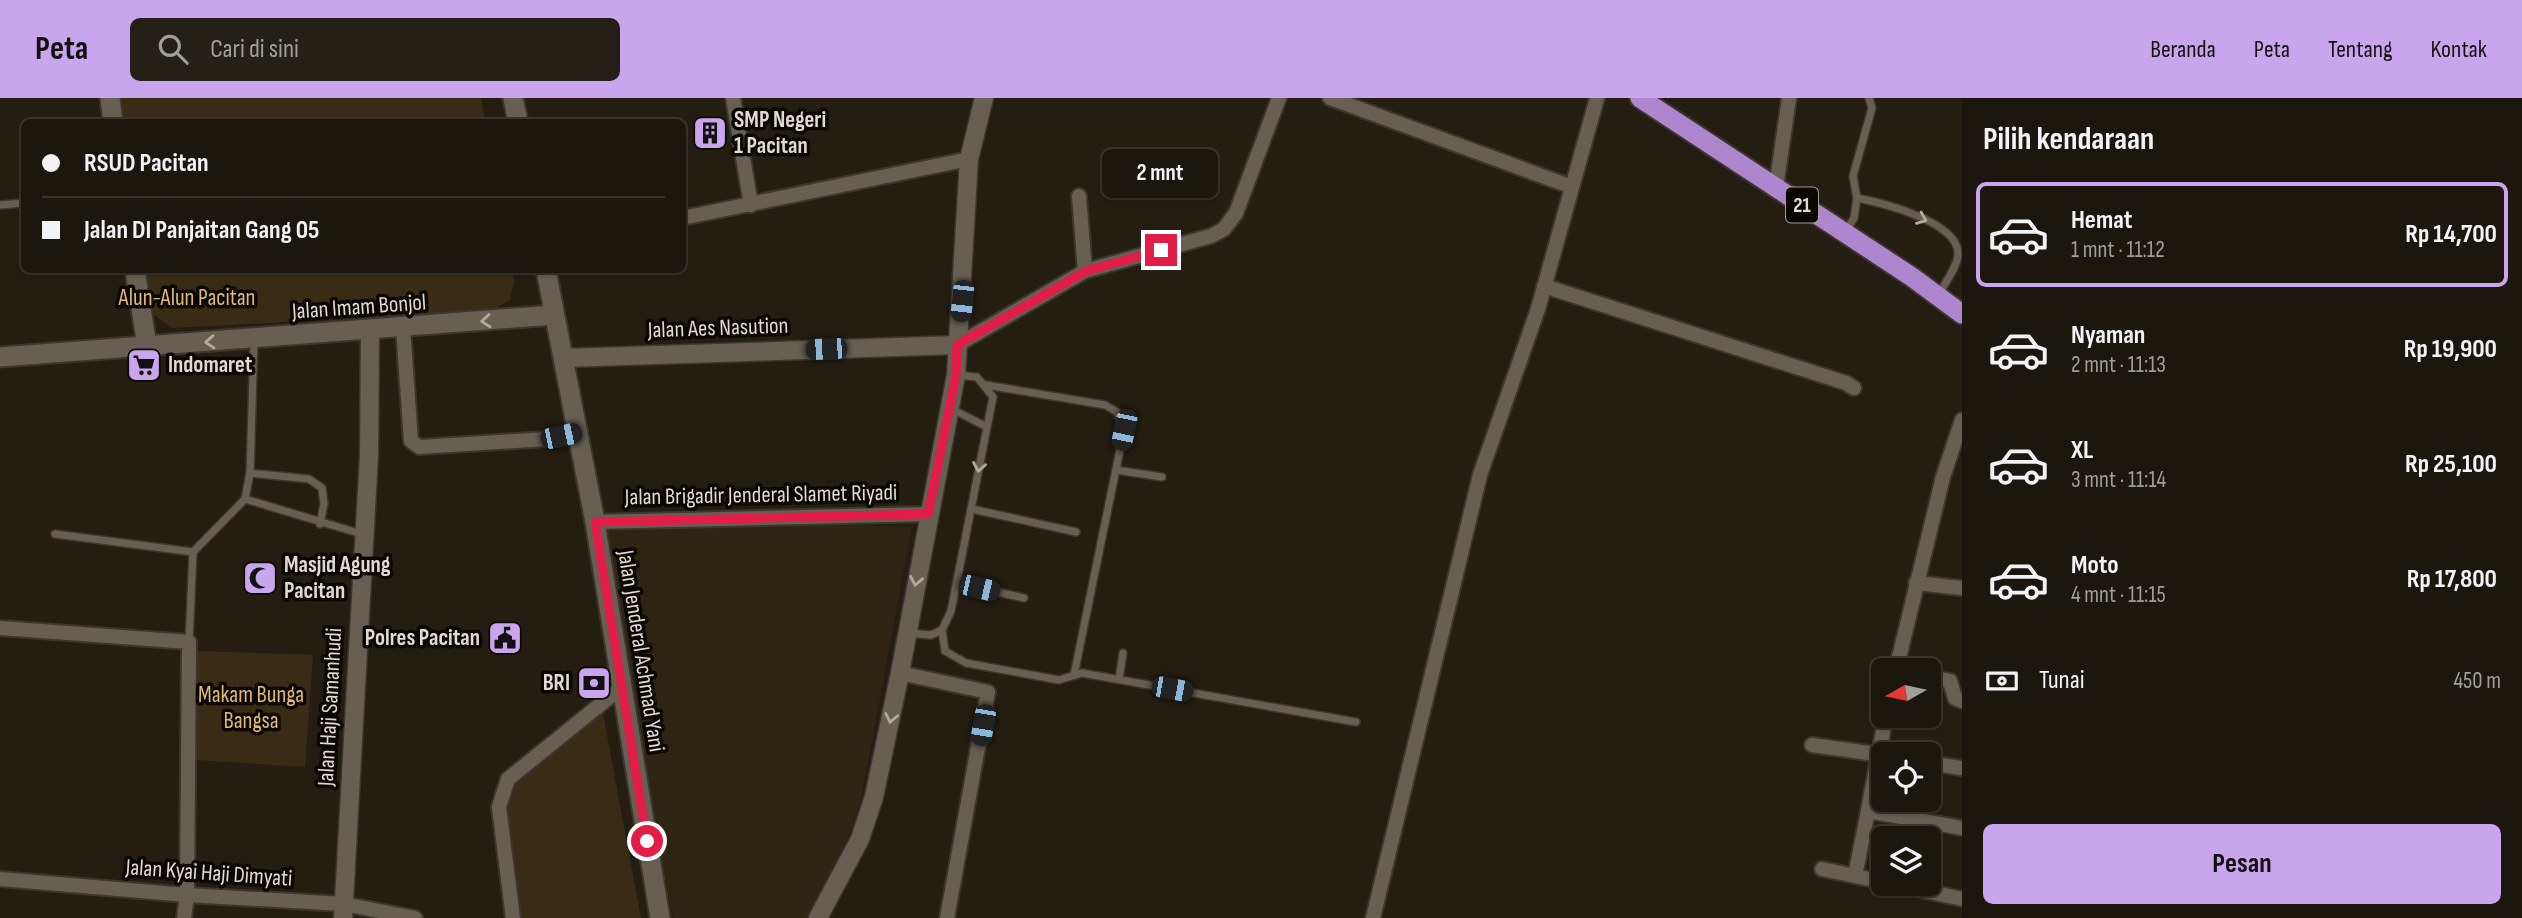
<!DOCTYPE html>
<html lang="id">
<meta charset="utf-8">
<style>
body{margin:0;font-family:"Sofia Sans Condensed",sans-serif;background:#241f17;color:#f1f3f6;height:100vh;display:flex;flex-direction:column;font-size:26px;white-space:nowrap}
*{box-sizing:border-box;margin:0}
p{font-size:23px;color:#a09f9e}
.icon{flex:none;width:38px;height:38px;fill:none;stroke:currentColor;stroke-width:2;stroke-linecap:round;stroke-linejoin:round}
.map{position:relative;flex:1;overflow:hidden}
.side{display:flex;flex-direction:column;background:#1b160e;width:560px}
.side>*{flex:none}
.hud{position:absolute;left:21px;top:21px;width:665px;height:154px;border-radius:10px;box-shadow:0 2px 5px #0004,0 0 0 2px #39352e;display:grid;align-content:center;height:154px;padding:0 21px;background:#1b160e}
.needle{width:46px;rotate:261deg}
.controls{position:absolute;left:1871px;top:560px;display:grid;gap:14px}
.controls a{display:grid;place-items:center;width:70px;height:70px;border-radius:10px;background:#1b160e;box-shadow:0 2px 5px #0004,0 0 0 2px #39352e;font-size:35px}
.end{position:absolute;width:32px;height:32px;margin:-16px;border:9px solid #e11d48;background:#fff;box-shadow:0 0 0 4px #fff}
.from{border-radius:50%}
.bubble{position:absolute;height:49px;border-radius:10px;background:#1b160e;box-shadow:0 2px 5px #0004,0 0 0 2px #39352e;font-size:23px;font-weight:700;line-height:49px;text-align:center}
.car{position:absolute;width:21px;height:42px;margin:-21px -10px;border-radius:9px;box-shadow:0 0 5px 2px #0007;background:linear-gradient(#222 24%,#8ab4d8 0 40%,#222 0 76%,#8ab4d8 0 86%,#222 0)}
.hud b{display:flex;align-items:center;gap:24px;height:66px;font-size:26px}
.hud b+b{border-top:2px solid #39352e}
.hud i{width:18px;height:18px;background:#f1f3f6}
ul{padding:0;list-style:none}
li{display:flex;align-items:center;gap:21px;height:105px;margin:0 14px 10px;padding:0 7px;border:4px solid transparent;border-radius:10px}
li div{flex:1}
li b{display:block;font-size:26px}
li em{font-style:normal;font-weight:700}
li.current{border-color:#c9a5ee}
li>.icon{width:63px;height:63px;stroke-width:1.5}
h2{padding:0 21px;font-size:32px;line-height:84px}
.pay{display:flex;align-items:center;gap:18px;height:77px;padding:0 21px;font-size:26px}
.pay p{margin-inline-start:auto}
.primary-button{display:flex;gap:14px;margin-top:auto;padding:14px 21px}
.primary-button a{flex:1;height:80px;border-radius:10px;background:#c9a5ee;color:#111;font-size:28px;font-weight:700;line-height:80px;text-align:center}
header{display:flex;align-items:center;gap:42px;box-sizing:border-box;height:98px;padding:0 35px;background:#c9a5ee;color:#111}
header strong{font-size:33px}
nav{display:flex;gap:38px;margin-inline-start:auto;font-size:24px}
.search{width:490px;height:63px;background:#241f17;display:flex;align-items:center;gap:18px;box-sizing:border-box;padding:0 24px;border-radius:10px;color:#a09f9e;font-size:26px}
main{display:flex;flex:1;min-height:0}
.map>svg:first-child{display:block}
.built{fill:#2e2412}
.green{fill:#392c15}
.lines{fill:none;stroke-linecap:round;stroke-linejoin:round}
.service-casing{stroke:#3c362f;stroke-width:10}
.minor-casing{stroke:#3c362f;stroke-width:18}
.tertiary-casing{stroke:#3c362f;stroke-width:21}
.secondary-casing{stroke:#3c362f;stroke-width:23}
.trunk-casing{stroke:#3c362f;stroke-width:23}
.service{stroke:#675f52;stroke-width:7}
.minor{stroke:#675f52;stroke-width:14}
.tertiary{stroke:#675f52;stroke-width:18}
.secondary{stroke:#675f52;stroke-width:19}
.trunk{stroke:#ae86d0;stroke-width:19}
.oneway{stroke:#afa99f}
.route{stroke:#e11d48;stroke-width:9}
.labels{text-anchor:middle;dominant-baseline:central;stroke-width:7;stroke-linejoin:round;paint-order:stroke}
.shield{fill:#0b0804;stroke:#9f9b95;stroke-width:2}
.shield-label{font-size:21px;font-weight:bold;fill:#dfdad3}
.poi-label{font-size:23px;font-weight:bold;fill:#dfdad3;stroke:#0b0804;text-anchor:start}
.park-label{font-size:23px;fill:#e2ba76;stroke:#0b0804}
.street-label{font-size:23px;fill:#dfdad3;stroke:#0b0804}
</style>
<header>
<strong>Peta</strong>
<div class="search"><svg class="icon" aria-label="search" viewBox="0 0 24 24"><circle cx="10" cy="10" r="6"/><path d="M15 15l6 6"/></svg>Cari di sini</div>
<nav><a>Beranda</a><a>Peta</a><a>Tentang</a><a>Kontak</a></nav>
</header>
<main>
<div class="map">
<svg width="1962" height="820" viewBox="0 0 1962 820">
<rect width="100%" height="100%" fill="#241e12"/>
<!-- built -->
<polygon class="built" points="836,426 912,429 860,707 828,793 811,820 673,820 599,433"/>
<!-- green -->
<g class="green">
<polygon points="111,0 481,0 485,24 115,24"/>
<polygon points="136,172 512,172 514,183 510,202 491,213 172,230 142,208"/>
<polygon points="196,553 313,557 305,669 196,662"/>
<polygon points="603,616 641,820 519,820 506,701 515,684"/>
</g>
<g class="lines">
<!-- service casing -->
<g class="service-casing">
<g id="service">
<path d="M1857,100C1883,105 1959,124 1958,156C1958,168 1945,185 1939,196"/>
<polyline points="0,107 24,105"/>
<polyline points="1845,135 1854,120 1857,100 1853,78 1872,10 1869,0"/>
<polyline points="254,242 250,375 245,401 365,437"/>
<polyline points="986,287 1105,307 1117,314 1124,332 1074,577"/>
<polyline points="950,310 987,329"/>
<polyline points="1116,372 1162,379"/>
<polyline points="250,375 309,381 322,390 324,406 320,426"/>
<polyline points="972,411 1076,434"/>
<polyline points="55,436 193,454"/>
<polyline points="957,485 1024,500"/>
<polyline points="942,532 945,553 966,565 1059,582 1082,575 1356,624"/>
<polyline points="907,535 931,537 942,532 951,513 993,299 977,279 957,277"/>
<polyline points="189,544 193,454 245,401"/>
<polyline points="1119,581 1123,555"/>
</g>
</g>
<!-- minor casing -->
<g class="minor-casing">
<g id="minor">
<polyline points="733,0 751,107"/>
<polyline points="1330,0 1572,89"/>
<polyline points="1776,90 1789,0"/>
<polyline points="1079,98 1085,173"/>
<polyline points="682,120 969,61"/>
<polyline points="1544,188 1846,285 1854,290"/>
<polyline points="403,230 411,343 419,349 546,341 575,335"/>
<polyline points="957,247 1085,173 1211,138 1224,131 1236,115 1279,0"/>
<polyline points="595,424 928,416"/>
<polyline points="1916,485 1962,490"/>
<polyline points="0,530 189,544 187,797 184,820"/>
<polyline points="1896,572 1943,379 1962,322"/>
<polyline points="900,575 988,594 947,820"/>
<polyline points="1928,579 1950,583 1955,600 1962,603"/>
<polyline points="1886,618 1868,713 1962,730"/>
<polyline points="1812,647 1883,657"/>
<polyline points="1928,665 1962,670"/>
<polyline points="1868,713 1855,778 1883,784"/>
<polyline points="1822,771 1855,778"/>
<polyline points="0,781 187,797 344,806 415,820"/>
<polyline points="1893,786 1962,801"/>
<polyline points="513,820 499,709 508,681 622,589"/>
<polyline points="1373,820 1480,377 1538,211 1597,0"/>
</g>
</g>
<!-- tertiary casing -->
<g class="tertiary-casing">
<g id="tertiary">
<polyline points="564,260 957,247"/>
<polyline points="343,820 369,357 370,233"/>
<polyline points="818,820 860,741 874,699 900,575 956,277 969,61 984,0"/>
</g>
</g>
<!-- secondary casing -->
<g class="secondary-casing">
<g id="secondary">
<polyline points="110,0 113,24"/>
<polyline points="513,0 518,24"/>
<polyline points="135,172 147,248"/>
<polyline points="546,172 595,424 660,820"/>
<polyline points="0,259 554,217"/>
</g>
</g>
<!-- trunk casing -->
<g class="trunk-casing">
<polyline id="trunk" points="1640,0 1912,179 1962,216"/>
</g>
<!-- service -->
<use href="#service" class="service"/>
<!-- minor -->
<use href="#minor" class="minor"/>
<!-- tertiary -->
<use href="#tertiary" class="tertiary"/>
<!-- secondary -->
<use href="#secondary" class="secondary"/>
<!-- trunk -->
<use href="#trunk" class="trunk"/>
</g>
<!-- one-way arrows -->
<defs><path id="oneway-chevron" d="M-2-3.5L2.5 0L-2 3.5" fill="none" stroke-width="1.6" stroke-linecap="round" stroke-linejoin="round" transform="scale(1.75)"/></defs>
<g class="oneway">
<use href="#oneway-chevron" transform="translate(1922 121) rotate(22)"/>
<use href="#oneway-chevron" transform="translate(486 223) rotate(175)"/>
<use href="#oneway-chevron" transform="translate(210 244) rotate(176)"/>
<use href="#oneway-chevron" transform="translate(979 369) rotate(100)"/>
<use href="#oneway-chevron" transform="translate(916 483) rotate(100)"/>
<use href="#oneway-chevron" transform="translate(891 620) rotate(101)"/>
</g>
<g class="lines">
<!-- route -->
<polyline class="route" points="647,743 595,424 928,416 956,277 957,247 1086,173 1161,152"/>
</g>
<!-- icons -->
<defs>
<g id="building-square" transform="scale(1.75)"><rect x="-9" y="-9" width="18" height="18" rx="4" fill="#c9a5ee" stroke="#0b0804"/><path d="M-4-6H4V6H1V3H-1V6H-4ZM-2.5-4.3h1.7v1.8h-1.7ZM.8-4.3h1.7v1.8H.8ZM-2.5-1h1.7V.8h-1.7ZM.8-1h1.7V.8H.8Z" fill="#111"/></g>
<g id="supermarket-square" transform="scale(1.75)"><rect x="-9" y="-9" width="18" height="18" rx="4" fill="#c9a5ee" stroke="#0b0804"/><path d="M-6-5.5h2.5l.6 2H6L4.5 2H-2.5L-4.4-4H-6ZM-1.5 3.2a1.3 1.3 0 1 0 .1 0ZM3 3.2a1.3 1.3 0 1 0 .1 0Z" fill="#111"/></g>
<g id="mosque-square" transform="scale(1.75)"><rect x="-9" y="-9" width="18" height="18" rx="4" fill="#c9a5ee" stroke="#0b0804"/><path d="M3.5-4.9A6 6 0 1 0 3.5 4.9A5 5 0 1 1 3.5-4.9Z" fill="#111"/></g>
<g id="civic-square" transform="scale(1.75)"><rect x="-9" y="-9" width="18" height="18" rx="4" fill="#c9a5ee" stroke="#0b0804"/><path d="M-.6-6.5H3V-4.5H.6V-3L4-1V1h2V6H-6V1h2V-1L-.6-3ZM-1.2 2.5V6h2.4V2.5Z" fill="#111"/></g>
<g id="bank-square" transform="scale(1.75)"><rect x="-9" y="-9" width="18" height="18" rx="4" fill="#c9a5ee" stroke="#0b0804"/><path d="M-6-4H6V4H-6ZM0-2.3a2.3 2.3 0 1 0 0 4.6a2.3 2.3 0 1 0 0-4.6Z" fill="#111"/></g>
</defs>
<g fill-rule="evenodd">
<use href="#building-square" x="710" y="35"/>
<use href="#supermarket-square" x="144" y="267"/>
<use href="#mosque-square" x="260" y="480"/>
<use href="#civic-square" x="505" y="540"/>
<use href="#bank-square" x="594" y="585"/>
</g>
<g class="labels">
<!-- shield labels -->
<rect class="shield" x="1786" y="89.5" width="32" height="35" rx="5"/>
<g class="shield-label">
<text x="1802" y="107">21</text>
</g>
<!-- poi labels -->
<g class="poi-label">
<text x="734" y="22">SMP Negeri<tspan x="734" dy="26">1 Pacitan</tspan></text>
<text x="168" y="267">Indomaret</text>
<text x="284" y="467">Masjid Agung<tspan x="284" dy="26">Pacitan</tspan></text>
<text x="480" y="540" text-anchor="end">Polres Pacitan</text>
<text x="570" y="585" text-anchor="end">BRI</text>
</g>
<!-- park labels -->
<g class="park-label">
<text x="187" y="200">Alun-Alun Pacitan</text>
<text x="251" y="597">Makam Bunga<tspan x="251" dy="26">Bangsa</tspan></text>
</g>
<!-- street labels -->
<g class="street-label">
<text transform="translate(359 209) rotate(-4)">Jalan Imam Bonjol</text>
<text transform="translate(718 230) rotate(-2)">Jalan Aes Nasution</text>
<text transform="translate(761 397) rotate(-1)">Jalan Brigadir Jenderal Slamet Riyadi</text>
<text transform="translate(641 553) rotate(81)">Jalan Jenderal Achmad Yani</text>
<text transform="translate(330 609) rotate(-87)">Jalan Haji Samanhudi</text>
<text transform="translate(209 775) rotate(4)">Jalan Kyai Haji Dimyati</text>
</g>
</g>
</svg>
<div class="controls">
<a><svg class="needle" viewBox="-14 -14 28 28"><path d="M0-13l5 13h-10z" fill="#e53935"/><path d="M0 13l5-13h-10z" fill="#a09f9e"/></svg></a>
<a><svg class="icon" aria-label="locate" viewBox="0 0 24 24"><circle cx="12" cy="12" r="6"/><path d="M12 2v4M12 18v4M2 12h4M18 12h4"/></svg></a>
<a><svg class="icon" aria-label="layers" viewBox="0 0 24 24"><path d="M12 4l9 5-9 5-9-5zM3 14l9 5 9-5"/></svg></a>
</div>
<i class="end from" style="left:647px;top:743px"></i>
<i class="end" style="left:1161px;top:152px"></i>
<div class="bubble" style="left:1102px;top:51px;width:116px">2 mnt</div>
<i class="car" style="left:962px;top:203px;rotate:186deg"></i>
<i class="car" style="left:826px;top:251px;rotate:268deg"></i>
<i class="car" style="left:1124px;top:332px;rotate:192deg"></i>
<i class="car" style="left:561px;top:338px;rotate:78deg"></i>
<i class="car" style="left:979px;top:490px;rotate:103deg"></i>
<i class="car" style="left:1172px;top:591px;rotate:100deg"></i>
<i class="car" style="left:983px;top:627px;rotate:190deg"></i>
<div class="hud">
<b><i class="from"></i>RSUD Pacitan</b>
<b><i></i>Jalan DI Panjaitan Gang 05</b>
</div>
</div>
<section class="side">
<h2>Pilih kendaraan</h2>
<ul>
<li class="current"><svg class="icon" aria-label="car" viewBox="0 0 24 24"><path d="M5 17H2v-5l4-1 3-4h7l3 4 3 1v5h-3M9 17h6M6 11h13"/><circle cx="7" cy="17" r="2"/><circle cx="17" cy="17" r="2"/></svg><div><b>Hemat</b><p>1 mnt · 11:12</p></div><em>Rp 14,700</em></li>
<li><svg class="icon" aria-label="car" viewBox="0 0 24 24"><path d="M5 17H2v-5l4-1 3-4h7l3 4 3 1v5h-3M9 17h6M6 11h13"/><circle cx="7" cy="17" r="2"/><circle cx="17" cy="17" r="2"/></svg><div><b>Nyaman</b><p>2 mnt · 11:13</p></div><em>Rp 19,900</em></li>
<li><svg class="icon" aria-label="car" viewBox="0 0 24 24"><path d="M5 17H2v-5l4-1 3-4h7l3 4 3 1v5h-3M9 17h6M6 11h13"/><circle cx="7" cy="17" r="2"/><circle cx="17" cy="17" r="2"/></svg><div><b>XL</b><p>3 mnt · 11:14</p></div><em>Rp 25,100</em></li>
<li><svg class="icon" aria-label="car" viewBox="0 0 24 24"><path d="M5 17H2v-5l4-1 3-4h7l3 4 3 1v5h-3M9 17h6M6 11h13"/><circle cx="7" cy="17" r="2"/><circle cx="17" cy="17" r="2"/></svg><div><b>Moto</b><p>4 mnt · 11:15</p></div><em>Rp 17,800</em></li>
</ul>
<div class="pay"><svg class="icon" aria-label="cash" viewBox="0 0 24 24"><path d="M3 7h18v10H3z"/><circle cx="12" cy="12" r="2"/></svg>Tunai<p>450 m</p></div>
<div class="primary-button"><a>Pesan</a></div>
</section>
</main>
